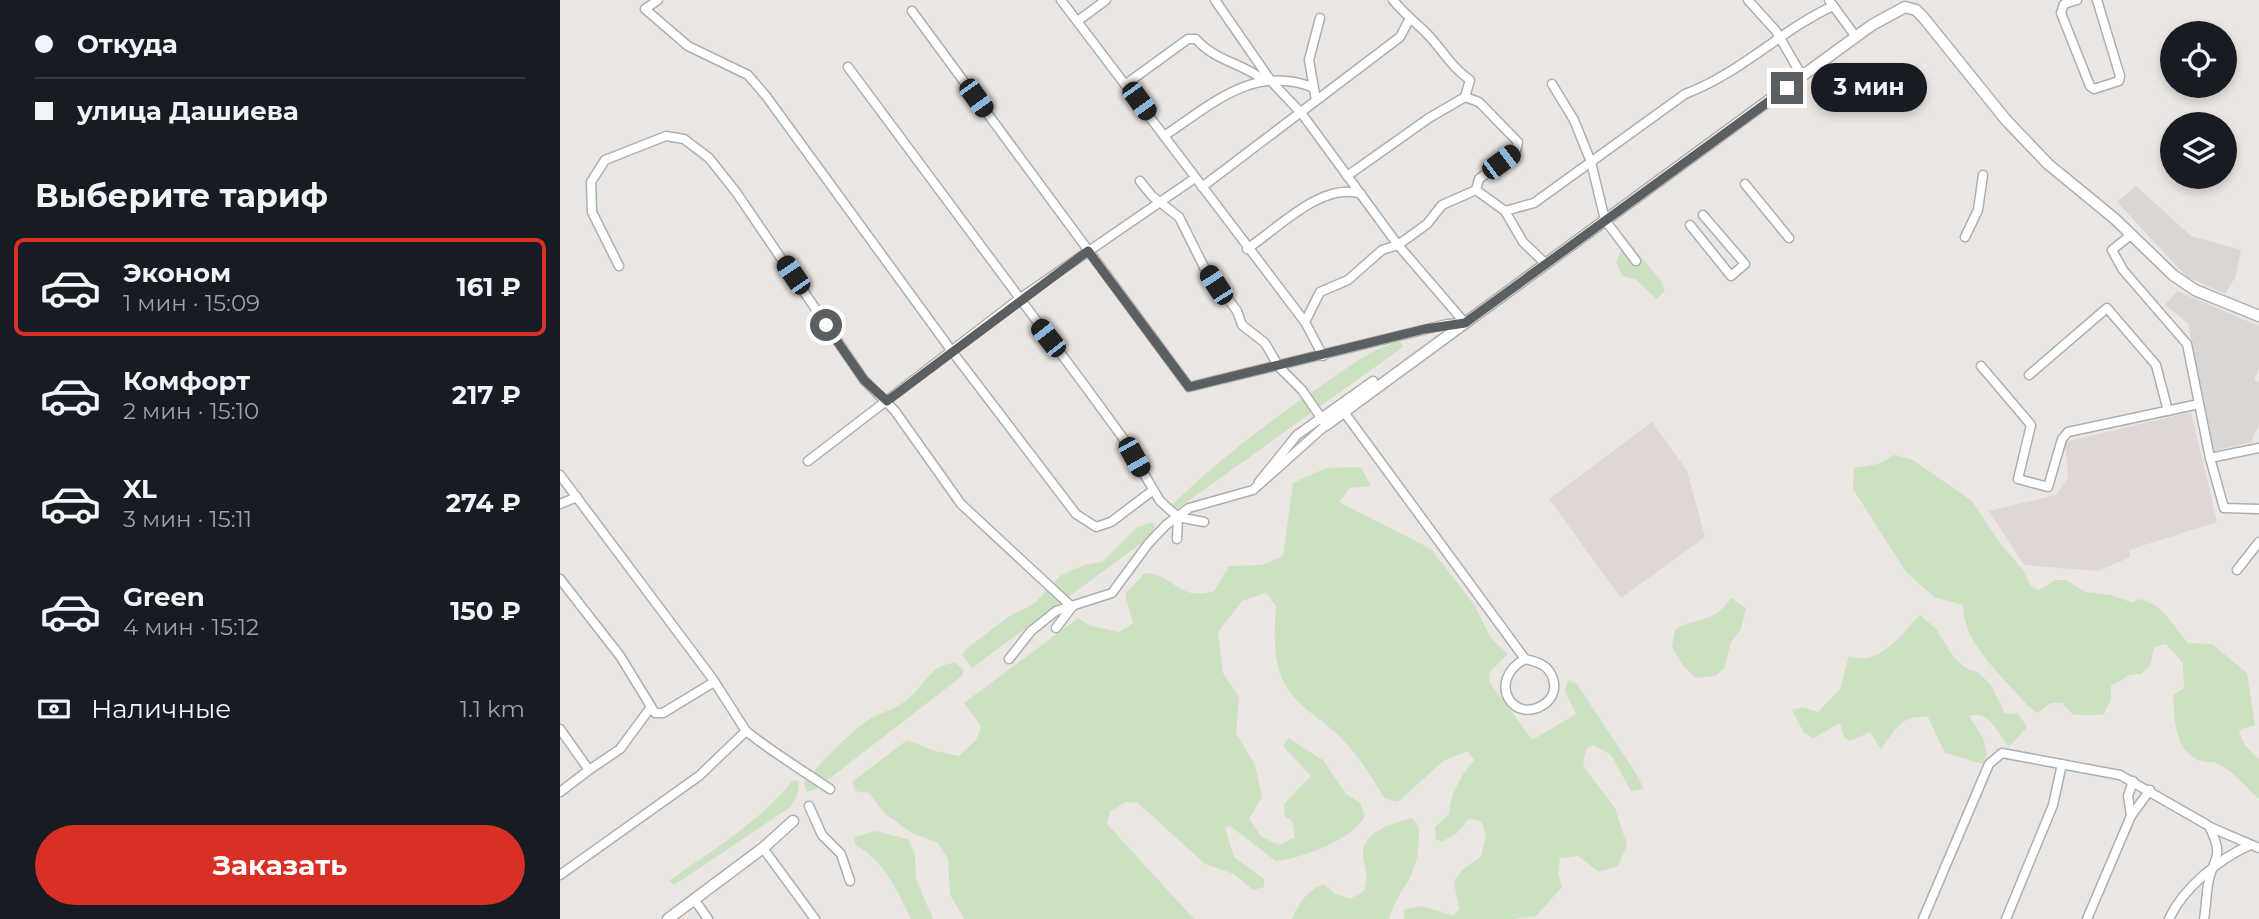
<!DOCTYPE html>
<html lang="ru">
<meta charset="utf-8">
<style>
body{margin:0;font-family:Montserrat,sans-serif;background:#20242c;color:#f1f3f6;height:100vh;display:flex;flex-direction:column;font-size:26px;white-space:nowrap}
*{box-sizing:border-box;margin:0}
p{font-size:23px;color:#9ea1a6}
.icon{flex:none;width:38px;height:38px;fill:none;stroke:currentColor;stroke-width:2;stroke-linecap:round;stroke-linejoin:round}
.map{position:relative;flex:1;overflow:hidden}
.side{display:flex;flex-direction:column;background:#171b24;width:560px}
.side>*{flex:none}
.guide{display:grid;align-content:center;height:154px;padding:0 35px;background:#171b24}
.tools{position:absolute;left:1600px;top:21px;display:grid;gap:14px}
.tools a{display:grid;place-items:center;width:77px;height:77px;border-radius:50%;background:#171b24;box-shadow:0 4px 10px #0003;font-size:35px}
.end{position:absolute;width:32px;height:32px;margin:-16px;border:9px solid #5a6061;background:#fff;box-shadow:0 0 0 4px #fff}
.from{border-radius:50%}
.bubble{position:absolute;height:49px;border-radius:24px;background:#171b24;box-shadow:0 4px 10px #0003;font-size:23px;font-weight:700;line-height:49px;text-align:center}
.car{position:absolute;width:21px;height:42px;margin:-21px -10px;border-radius:9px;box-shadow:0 0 5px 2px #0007;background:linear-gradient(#222 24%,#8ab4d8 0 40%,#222 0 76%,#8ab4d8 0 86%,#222 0)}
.guide b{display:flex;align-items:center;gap:24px;height:66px;font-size:26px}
.guide b+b{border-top:2px solid #363941}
.guide i{width:18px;height:18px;background:#f1f3f6}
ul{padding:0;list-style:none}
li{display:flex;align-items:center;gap:21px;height:98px;margin:0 14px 10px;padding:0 21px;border:4px solid transparent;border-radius:10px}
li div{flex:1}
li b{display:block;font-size:26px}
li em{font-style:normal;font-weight:700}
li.selected{border-color:#d93025}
li>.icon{width:63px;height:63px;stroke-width:1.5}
h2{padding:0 35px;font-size:32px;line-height:84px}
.pay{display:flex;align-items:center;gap:18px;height:77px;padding:0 35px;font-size:26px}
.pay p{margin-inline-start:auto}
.action{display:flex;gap:14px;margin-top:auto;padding:14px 35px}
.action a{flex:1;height:80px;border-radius:42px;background:#d93025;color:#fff;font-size:28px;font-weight:700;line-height:80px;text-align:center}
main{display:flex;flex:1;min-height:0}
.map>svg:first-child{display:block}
.industrial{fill:#dad6d4}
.education{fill:#ded7d3}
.green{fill:#cbe1c1}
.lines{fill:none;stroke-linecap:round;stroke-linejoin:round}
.minor-casing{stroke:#abafb1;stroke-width:11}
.tertiary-casing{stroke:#abafb1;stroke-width:13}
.minor{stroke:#fff;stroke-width:8}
.tertiary{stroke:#fff;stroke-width:10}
.route{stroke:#5a6061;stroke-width:9}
</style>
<main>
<section class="side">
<div class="guide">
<b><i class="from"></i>Откуда</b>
<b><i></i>улица Дашиева</b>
</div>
<h2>Выберите тариф</h2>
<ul>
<li class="selected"><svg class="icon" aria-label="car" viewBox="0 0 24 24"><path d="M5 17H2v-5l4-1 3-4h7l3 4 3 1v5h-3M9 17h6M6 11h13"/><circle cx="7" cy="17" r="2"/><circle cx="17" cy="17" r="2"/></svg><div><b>Эконом</b><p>1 мин · 15:09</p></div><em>161 ₽</em></li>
<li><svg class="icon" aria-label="car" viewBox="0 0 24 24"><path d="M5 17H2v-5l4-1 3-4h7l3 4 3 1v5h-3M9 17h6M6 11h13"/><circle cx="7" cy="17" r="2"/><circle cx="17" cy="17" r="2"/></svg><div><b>Комфорт</b><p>2 мин · 15:10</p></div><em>217 ₽</em></li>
<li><svg class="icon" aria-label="car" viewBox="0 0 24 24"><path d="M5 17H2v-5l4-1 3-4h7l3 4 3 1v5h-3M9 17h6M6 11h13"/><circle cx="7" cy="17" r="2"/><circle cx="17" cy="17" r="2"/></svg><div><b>XL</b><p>3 мин · 15:11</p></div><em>274 ₽</em></li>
<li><svg class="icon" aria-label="car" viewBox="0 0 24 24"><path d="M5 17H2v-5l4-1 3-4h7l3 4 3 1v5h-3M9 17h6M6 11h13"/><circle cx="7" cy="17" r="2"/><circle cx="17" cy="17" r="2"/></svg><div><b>Green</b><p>4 мин · 15:12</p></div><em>150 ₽</em></li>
</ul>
<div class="pay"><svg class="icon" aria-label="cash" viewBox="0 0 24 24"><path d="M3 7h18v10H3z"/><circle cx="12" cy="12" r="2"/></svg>Наличные<p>1.1 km</p></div>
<div class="action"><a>Заказать</a></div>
</section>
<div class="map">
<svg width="1699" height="919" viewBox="0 0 1699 919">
<rect width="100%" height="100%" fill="#ece6e2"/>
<!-- industrial -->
<g class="industrial">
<polygon points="1576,186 1631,236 1681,250 1676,276 1665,294 1627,277 1557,202"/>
<polygon points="1617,291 1699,326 1699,368 1694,380 1699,382 1699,425 1691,442 1654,451 1628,323 1605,305"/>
</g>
<!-- education -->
<g class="education">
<polygon points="1631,412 1657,522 1569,550 1570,557 1539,571 1464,565 1429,511 1496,495 1508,477 1505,442"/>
<polygon points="1092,422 1127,471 1145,537 1061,598 989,499"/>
</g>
<!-- green -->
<g class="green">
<polygon points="1073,247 1101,281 1105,291 1097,299 1075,279 1062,276 1056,262 1062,250"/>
<path d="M840,341L843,347L617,509L612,505C659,459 711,420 765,383C790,366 811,349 840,341Z"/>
<path d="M1334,455L1353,460L1412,501L1440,543L1463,570L1471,586L1479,590L1496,580H1506L1525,592L1551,595L1573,603L1578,599C1603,603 1612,625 1628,643L1652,644L1687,673L1695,725L1681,729L1679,733L1685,745L1699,760V799C1687,788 1673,771 1658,764C1653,761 1647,763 1642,761C1614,753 1615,720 1613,696L1624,688L1623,663L1606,644L1594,647L1590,666L1581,674L1570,675L1551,686V699L1543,715H1513L1502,703H1491L1478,713L1469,707C1445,679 1402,643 1403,605L1374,597L1346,572L1293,489L1294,468L1318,464Z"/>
<path d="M801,467L811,486L790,488L779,502L871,549L915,606L931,638L948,654L929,673L930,683L971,738L974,739L1016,714L1005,691L1008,680L1017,684L1077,775L1084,789L1071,791L1051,755L1033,745L1026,749L1023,766L1055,808L1067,845L1058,866L1039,872L1018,856L1000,858L998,874L1002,887L976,916L950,919H844V909L863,906L893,916L899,909L894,882L903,869L921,857L926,835L921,821L909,819L896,834L883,841L876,840L875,827L889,814C890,793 901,776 914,760L908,751L883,761L838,802L824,798C812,777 798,755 780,737C762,718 734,706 723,680C713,659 714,629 716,606L706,593L682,601L658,632L663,673L679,697L676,733L695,765L702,797L689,819L702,837L719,845L735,837L732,821L725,816L724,804L751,776L723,746L728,738L763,760L786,794L800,803L805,816C794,839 741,859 716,861L670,826L665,828L674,857L704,879V887L693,890L674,874L645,864L578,803L566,802L550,811L547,824L634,919H404L390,894L388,859L378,843L352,833L325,814L309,793L295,791L292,782L347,740L375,751L399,756L417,739L421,726L404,703L518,618L531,626L559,632L573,623L565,594L585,573C615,574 617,602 654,591L669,566L702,565L723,556L733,483L766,468Z"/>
<polygon points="592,522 595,526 591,536 412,668 402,655 405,650 448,617 475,603 500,576 524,565 542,562 576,528"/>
<path d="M1171,598L1186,608L1181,629L1171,642L1164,668L1155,676L1136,678L1124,667L1112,647L1115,630C1139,614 1148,628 1171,598Z"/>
<path d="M1360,615L1376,629L1393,656L1404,667L1419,673L1431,685L1445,714L1458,713L1467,727L1449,747C1438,735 1430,709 1409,716L1423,738L1427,755L1423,764L1385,753L1368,717C1341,714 1335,730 1321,749L1310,732L1290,741L1284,737L1280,723L1253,738L1244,733L1232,710L1243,707L1258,712L1280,689L1289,656C1320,667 1340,635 1360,615Z"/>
<path d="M395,663L404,670L402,676L256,789L247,792L244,784C258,764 292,730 313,717C323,712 334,709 343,703C364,689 369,664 395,663Z"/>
<path d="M233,780L239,781L237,797L229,808L114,885L109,881C152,850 200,822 233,780Z"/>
<path d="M852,818L859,827C859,842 859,858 852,873C844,890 835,898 829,919H732C739,903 747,890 764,884L774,893L790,899L804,891C810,870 803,869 803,852C804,831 836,822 852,818Z"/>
<path d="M315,831L348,839L355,855L356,879L373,919H351C337,890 324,860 295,845V837Z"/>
</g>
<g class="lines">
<!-- minor casing -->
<g class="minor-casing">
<g id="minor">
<polyline points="98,0 85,9 128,46 188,75 206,96 391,350 516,514 536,527 551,522 592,491"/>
<polyline points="501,0 745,322 763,356"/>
<polyline points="655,0 711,81 742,114 838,245 905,323"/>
<path d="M833,0C842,11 850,18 860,27C879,43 889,66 910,80L905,97L919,102L958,142L956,151L919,179L916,190L945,211L963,242L986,264"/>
<polyline points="1188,0 1216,31 1242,76"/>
<polyline points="1269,0 1296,37"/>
<polyline points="1517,0 1504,4 1501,13 1530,86 1534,89 1559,81 1560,76 1537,0"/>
<polyline points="352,11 629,387 887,324 905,323"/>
<polyline points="519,20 546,0"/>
<polyline points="288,67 525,386 563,438 600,501 618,517 644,522"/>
<path d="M566,84L628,39H636C655,61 682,63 704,80"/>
<polyline points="992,84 1014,120 1031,162 1045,220 1076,261"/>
<polyline points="756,100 749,60 760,18"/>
<path d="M604,136C651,105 693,64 752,87"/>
<polyline points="787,176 869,118 905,97"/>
<polyline points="1185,184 1229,238"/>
<polyline points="642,187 840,37 849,20"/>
<path d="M945,211L974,203L1125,94C1181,73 1221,30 1273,6"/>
<polyline points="1130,225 1171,276 1185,264 1143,215"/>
<polyline points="1572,234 1552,250 1563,270 1627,344 1650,458 1699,448"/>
<polyline points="1405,237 1418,210 1423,175"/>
<path d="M687,249C718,228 763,181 801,194"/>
<polyline points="59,266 32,212 31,182 45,160 106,136 124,139 149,158 176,192 304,380 335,411 401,504 512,607 496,628"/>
<polyline points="745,322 760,292 788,280 822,250 838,245 867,224 882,205 916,190"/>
<polyline points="1421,366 1471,425 1458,479 1488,487 1502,439 1508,432 1639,404"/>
<polyline points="1469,375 1547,308 1596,365 1608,411"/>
<path d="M784,412L965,659C978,662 989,665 993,679C996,688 993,697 986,703C954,727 925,681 965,659"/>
<polyline points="1650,458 1664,508 1699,509"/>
<polyline points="248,461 459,299 635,178"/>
<polyline points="0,475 152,678 186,731 139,776 0,875"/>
<polyline points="699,482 737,435 813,381"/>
<polyline points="0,504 17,497"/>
<polyline points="617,539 618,517"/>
<polyline points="1677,570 1699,542"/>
<polyline points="0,579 60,656 95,713 103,713 154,682"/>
<polyline points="449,659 471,631 496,611 552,593 588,544 606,525 629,508 693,490 766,425 742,390 719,367 705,343 682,325 677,311 644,267 619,217 592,196 580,181"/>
<polyline points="0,729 29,770 0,792"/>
<path d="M186,731C212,752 242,770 270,789"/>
<polyline points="29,770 60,749 91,707"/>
<polyline points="249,806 262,835 281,854 290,881"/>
<polyline points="1571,816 1590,790"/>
<polyline points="1650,827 1699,848"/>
<polyline points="203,848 255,919"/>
<polyline points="134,899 148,919"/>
<path d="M1363,919L1429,764L1442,753L1560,775L1649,826C1666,860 1652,857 1648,885C1646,896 1646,908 1644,919"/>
<polyline points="1446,919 1493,805 1502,764"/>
<polyline points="1527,919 1571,816 1568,796 1573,781"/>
<path d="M1609,919C1623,888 1659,859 1690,845"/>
</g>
</g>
<!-- tertiary casing -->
<g class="tertiary-casing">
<g id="tertiary">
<polyline points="766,425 1242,76 1312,25 1345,7 1356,10 1363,17 1446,120 1488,164 1555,219 1613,275 1635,290 1699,316"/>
<polyline points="108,919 203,848 233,821"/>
</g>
</g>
<!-- minor -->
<use href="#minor" class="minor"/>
<!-- tertiary -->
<use href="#tertiary" class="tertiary"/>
</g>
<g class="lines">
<!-- route -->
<polyline class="route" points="266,325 304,380 327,401 528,251 629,387 865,329 905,323 1227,88"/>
</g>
</svg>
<div class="tools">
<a><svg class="icon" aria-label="locate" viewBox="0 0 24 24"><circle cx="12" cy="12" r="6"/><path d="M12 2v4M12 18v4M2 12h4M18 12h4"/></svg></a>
<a><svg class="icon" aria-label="layers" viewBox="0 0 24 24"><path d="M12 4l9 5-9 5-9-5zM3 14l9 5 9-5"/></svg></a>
</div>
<i class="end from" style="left:266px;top:325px"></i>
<i class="end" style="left:1227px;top:88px"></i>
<div class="bubble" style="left:1251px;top:63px;width:116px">3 мин</div>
<i class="car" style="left:416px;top:98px;rotate:144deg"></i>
<i class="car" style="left:579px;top:101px;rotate:144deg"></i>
<i class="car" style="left:941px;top:162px;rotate:53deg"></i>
<i class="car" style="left:233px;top:275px;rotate:326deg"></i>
<i class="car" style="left:656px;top:285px;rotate:327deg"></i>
<i class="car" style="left:488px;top:338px;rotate:322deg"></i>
<i class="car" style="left:574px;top:457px;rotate:151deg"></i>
</div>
</main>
